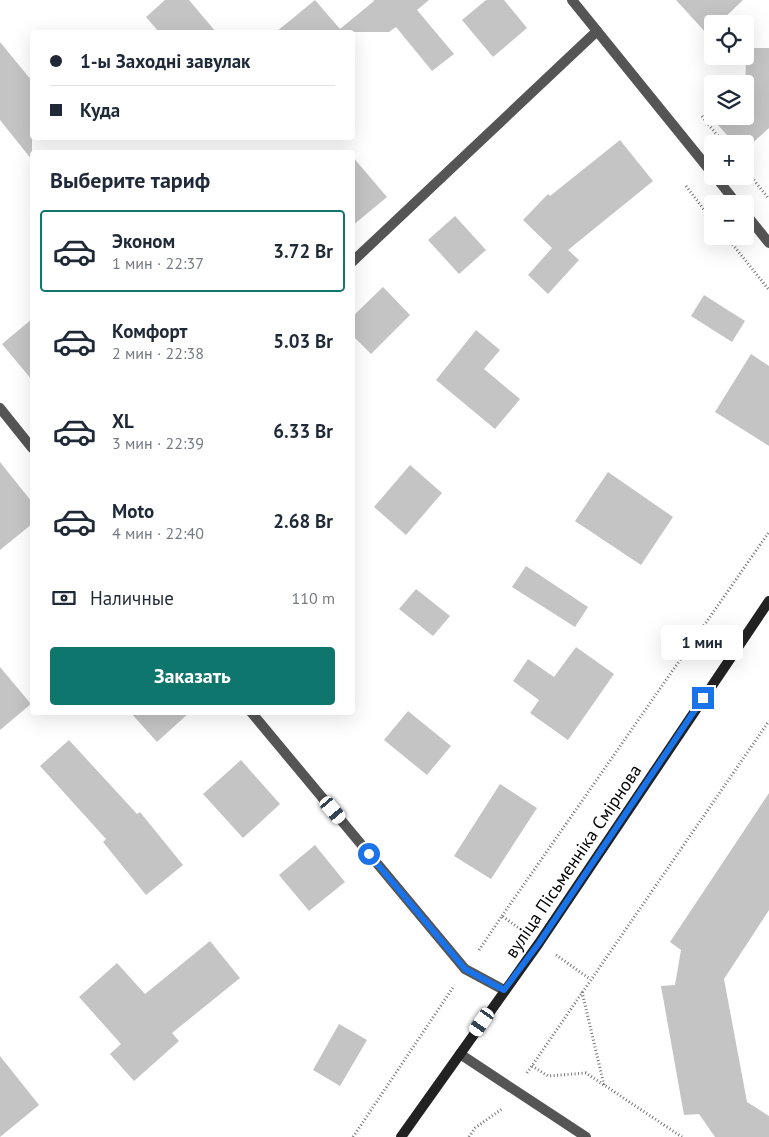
<!DOCTYPE html>
<html lang="ru">
<meta charset="utf-8">
<style>
body{margin:0;font-family:"PT Sans",sans-serif;background:#f2f2f3;color:#1f2937;height:100vh;display:flex;flex-direction:column;font-size:19px;white-space:nowrap}
*{box-sizing:border-box;margin:0}
p{font-size:16px;color:#747a83}
.icon{flex:none;width:28px;height:28px;fill:none;stroke:currentColor;stroke-width:2;stroke-linecap:round;stroke-linejoin:round}
.map{position:relative;flex:1;overflow:hidden}
.sheet{position:absolute;left:30px;top:150px;width:325px;height:565px;display:flex;flex-direction:column;background:#fff;border-radius:5px;box-shadow:0 5px 20px #0002}
.sheet>*{flex:none}
.top-card{position:absolute;left:30px;top:30px;width:325px;height:110px;border-radius:5px;box-shadow:0 5px 20px #0002;display:grid;align-content:center;height:110px;padding:0 20px;background:#fff}
.fabs{position:absolute;left:704px;top:15px;display:grid;gap:10px}
.fabs a{display:grid;place-items:center;width:50px;height:50px;border-radius:5px;background:#fff;box-shadow:0 5px 20px #0002;font-size:25px}
.end{position:absolute;width:22px;height:22px;margin:-11px;border:6px solid #1a73e8;background:#fff;box-shadow:0 0 0 2px #fff}
.from{border-radius:50%}
.bubble{position:absolute;height:35px;border-radius:5px;background:#fff;box-shadow:0 5px 20px #0002;font-size:16px;font-weight:800;line-height:35px;text-align:center}
.car{position:absolute;width:15px;height:30px;margin:-15px -8px;border-radius:6px;box-shadow:0 0 4px 1px #0007;background:linear-gradient(#fff 24%,#345 0 40%,#fff 0 76%,#345 0 86%,#fff 0)}
.top-card b{display:flex;align-items:center;gap:18px;height:48px;font-size:19px}
.top-card b+b{border-top:1px solid #e0e1e3}
.top-card i{width:12px;height:12px;background:#1f2937}
ul{padding:0;list-style:none}
li{display:flex;align-items:center;gap:15px;height:82px;margin:0 10px 8px;padding:0 10px;border:2px solid transparent;border-radius:5px}
li div{flex:1}
li b{display:block;font-size:19px}
li em{font-style:normal;font-weight:800}
li.selected{border-color:#0f766e}
li>.icon{width:45px;height:45px;stroke-width:1.5}
h2{padding:0 20px;font-size:22px;line-height:60px}
.pay{display:flex;align-items:center;gap:12px;height:55px;padding:0 20px;font-size:19px}
.pay p{margin-inline-start:auto}
.button{display:flex;gap:10px;margin-top:auto;padding:10px 20px}
.button a{flex:1;height:58px;border-radius:5px;background:#0f766e;color:#fff;font-size:20px;font-weight:800;line-height:58px;text-align:center}
.map>svg:first-child{display:block}
.building{fill:#c4c4c4}
.lines{fill:none;stroke-linecap:round;stroke-linejoin:round}
.path{stroke:#777;stroke-width:3;stroke-dasharray:1 2.5;stroke-linecap:butt}
.lane{stroke:#555;stroke-width:10}
.street{stroke:#555;stroke-width:10}
.secondary{stroke:#222;stroke-width:10}
.route{stroke:#1a73e8;stroke-width:6}
.labels{text-anchor:middle;dominant-baseline:central;stroke-width:4;stroke-linejoin:round;paint-order:stroke}
.street-label{font-size:18px;fill:#000;stroke:#fff}
</style>
<div class="map">
<svg width="769" height="1137" viewBox="0 0 769 1137">
<rect width="100%" height="100%" fill="#fff"/>
<!-- building -->
<g class="building">
<polygon points="165,0 189,0 216,32 159,32 146,17"/>
<polygon points="315,0 340,29 374,1 373,0 429,0 417,10 454,54 432,71 396,27 389,32 276,32"/>
<polygon points="486,0 504,0 527,28 493,57 462,20"/>
<polygon points="676,0 743,0 718,24 712,24 712,29 707,34"/>
<polygon points="0,42 32,81 32,160 0,120"/>
<polygon points="746,48 769,48 769,128 745,150 745,144 735,144 710,116 745,116"/>
<polygon points="620,140 653,181 568,250 579,260 548,294 528,275 552,248 523,220 548,194 550,196"/>
<polygon points="352,156 387,197 352,226"/>
<polygon points="455,216 486,250 459,274 428,240"/>
<polygon points="383,287 410,315 371,354 352,335 352,317"/>
<polygon points="704,295 745,321 732,342 691,316"/>
<polygon points="32,319 32,380 2,344"/>
<polygon points="476,330 500,350 484,369 520,399 495,429 436,380"/>
<polygon points="751,354 769,366 769,446 715,412"/>
<polygon points="0,462 32,502 32,524 0,550"/>
<polygon points="410,465 442,493 406,535 374,507"/>
<polygon points="608,472 673,517 641,565 575,521"/>
<polygon points="526,566 588,607 575,627 512,587"/>
<polygon points="416,589 450,616 433,636 399,609"/>
<polygon points="576,647 614,674 568,740 530,713 539,700 513,681 528,659 554,677"/>
<polygon points="0,667 31,704 0,730"/>
<polygon points="408,711 451,746 427,775 384,740"/>
<polygon points="130,712 190,712 157,742"/>
<polygon points="69,740 137,814 140,812 183,865 146,895 103,842 106,839 40,766"/>
<polygon points="241,760 280,804 243,838 203,794"/>
<polygon points="500,784 537,808 491,879 454,856"/>
<polygon points="769,793 769,910 724,979 747,1102 769,1116 769,1137 715,1137 699,1114 684,1115 661,986 675,985 681,950 670,942"/>
<polygon points="315,845 345,882 309,911 279,875"/>
<polygon points="210,941 240,978 172,1033 179,1041 134,1081 110,1054 121,1044 79,997 117,963 145,994"/>
<polygon points="339,1024 367,1040 340,1086 313,1070"/>
<polygon points="0,1056 39,1105 0,1137"/>
</g>
<g class="lines">
<!-- path -->
<g class="path">
<polyline points="702,116 724,144"/>
<polyline points="745,169 769,199"/>
<polyline points="686,186 712,220"/>
<polyline points="726,236 769,290"/>
<polyline points="502,916 769,532"/>
<polyline points="479,950 502,916 523,931"/>
<polyline points="556,955 590,979"/>
<polyline points="582,992 604,1085"/>
<polyline points="532,1066 548,1076 586,1073 682,1137"/>
<polyline points="527,1073 769,721"/>
<polyline points="353,1137 454,986"/>
<polyline points="469,1137 475,1128 502,1109"/>
</g>
<!-- lane -->
<g class="lane">
<polyline points="352,262 597,31"/>
<polyline points="460,1054 586,1137"/>
</g>
<!-- street -->
<g class="street">
<polyline points="572,0 712,173"/>
<polyline points="715,176 737,204"/>
<polyline points="745,213 769,243"/>
<polyline points="0,408 32,448"/>
<polyline points="251,712 465,969 504,990"/>
</g>
<!-- secondary -->
<polyline class="secondary" points="401,1137 539,943 769,601"/>
</g>
<g class="lines">
<!-- route -->
<polyline class="route" points="369,854 465,969 504,990 539,943 703,698"/>
</g>
<g class="labels">
<!-- street labels -->
<g class="street-label">
<text transform="translate(573 861) rotate(-56)">вуліца Пісьменніка Смірнова</text>
</g>
</g>
</svg>
<div class="fabs">
<a><svg class="icon" aria-label="locate" viewBox="0 0 24 24"><circle cx="12" cy="12" r="6"/><path d="M12 2v4M12 18v4M2 12h4M18 12h4"/></svg></a>
<a><svg class="icon" aria-label="layers" viewBox="0 0 24 24"><path d="M12 4l9 5-9 5-9-5zM3 14l9 5 9-5"/></svg></a>
<a>+</a>
<a>−</a>
</div>
<i class="end from" style="left:369px;top:854px"></i>
<i class="end" style="left:703px;top:698px"></i>
<div class="bubble" style="left:661px;top:625px;width:82px">1 мин</div>
<i class="car" style="left:333px;top:810px;rotate:140deg"></i>
<i class="car" style="left:482px;top:1022px;rotate:215deg"></i>
<div class="top-card">
<b><i class="from"></i>1-ы Заходні завулак</b>
<b><i></i>Куда</b>
</div>
<section class="sheet">
<h2>Выберите тариф</h2>
<ul>
<li class="selected"><svg class="icon" aria-label="car" viewBox="0 0 24 24"><path d="M5 17H2v-5l4-1 3-4h7l3 4 3 1v5h-3M9 17h6M6 11h13"/><circle cx="7" cy="17" r="2"/><circle cx="17" cy="17" r="2"/></svg><div><b>Эконом</b><p>1 мин · 22:37</p></div><em>3.72 Br</em></li>
<li><svg class="icon" aria-label="car" viewBox="0 0 24 24"><path d="M5 17H2v-5l4-1 3-4h7l3 4 3 1v5h-3M9 17h6M6 11h13"/><circle cx="7" cy="17" r="2"/><circle cx="17" cy="17" r="2"/></svg><div><b>Комфорт</b><p>2 мин · 22:38</p></div><em>5.03 Br</em></li>
<li><svg class="icon" aria-label="car" viewBox="0 0 24 24"><path d="M5 17H2v-5l4-1 3-4h7l3 4 3 1v5h-3M9 17h6M6 11h13"/><circle cx="7" cy="17" r="2"/><circle cx="17" cy="17" r="2"/></svg><div><b>XL</b><p>3 мин · 22:39</p></div><em>6.33 Br</em></li>
<li><svg class="icon" aria-label="car" viewBox="0 0 24 24"><path d="M5 17H2v-5l4-1 3-4h7l3 4 3 1v5h-3M9 17h6M6 11h13"/><circle cx="7" cy="17" r="2"/><circle cx="17" cy="17" r="2"/></svg><div><b>Moto</b><p>4 мин · 22:40</p></div><em>2.68 Br</em></li>
</ul>
<div class="pay"><svg class="icon" aria-label="cash" viewBox="0 0 24 24"><path d="M3 7h18v10H3z"/><circle cx="12" cy="12" r="2"/></svg>Наличные<p>110 m</p></div>
<div class="button"><a>Заказать</a></div>
</section>
</div>
